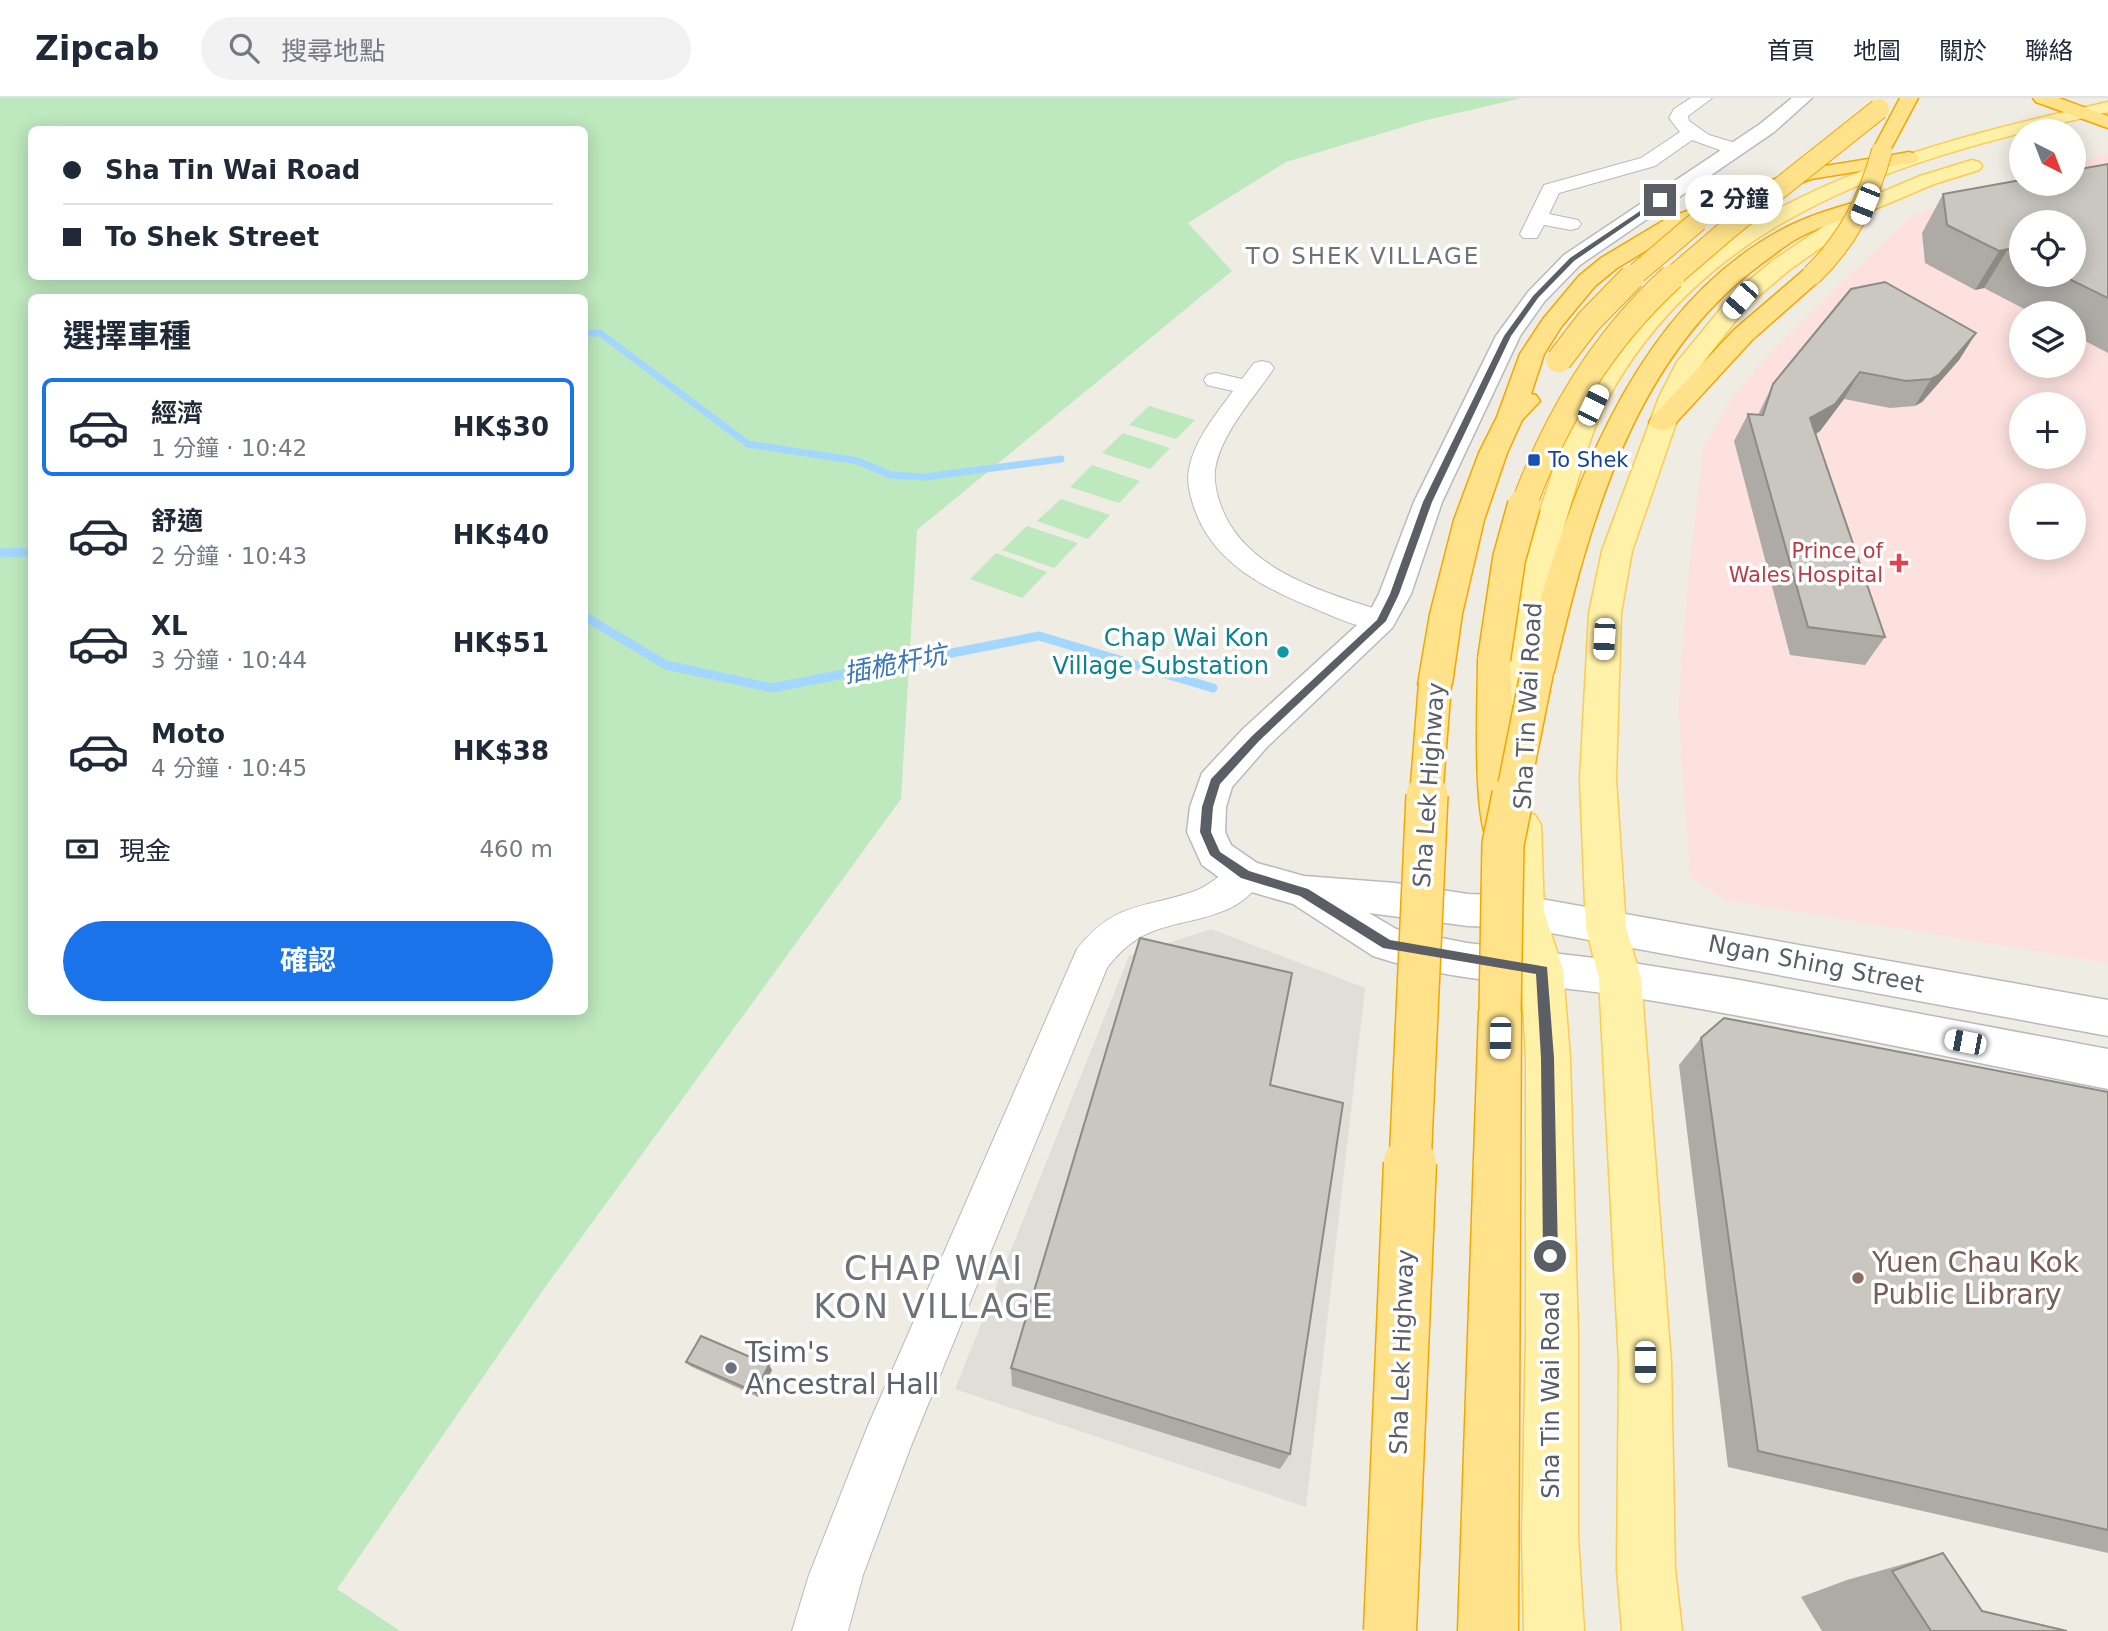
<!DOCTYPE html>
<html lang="zh-TW">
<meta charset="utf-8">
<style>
body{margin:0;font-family:"DejaVu Sans","Noto Sans TC",sans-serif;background:#f2f2f3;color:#1f2937;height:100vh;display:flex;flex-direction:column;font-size:26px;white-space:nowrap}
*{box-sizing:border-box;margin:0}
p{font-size:23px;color:#747a83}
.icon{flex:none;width:38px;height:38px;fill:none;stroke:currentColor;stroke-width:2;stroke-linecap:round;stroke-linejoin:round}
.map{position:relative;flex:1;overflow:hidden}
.sheet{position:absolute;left:28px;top:196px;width:560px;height:721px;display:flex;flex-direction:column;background:#fff;border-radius:10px;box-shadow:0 4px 18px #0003}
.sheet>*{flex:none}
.top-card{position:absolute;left:28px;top:28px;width:560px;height:154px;border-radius:10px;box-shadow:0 4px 18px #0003;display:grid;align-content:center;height:154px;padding:0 35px;background:#fff}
.needle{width:46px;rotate:138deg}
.fabs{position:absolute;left:2009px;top:21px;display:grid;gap:14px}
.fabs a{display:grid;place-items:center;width:77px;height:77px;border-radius:50%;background:#fff;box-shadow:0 4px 18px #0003;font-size:35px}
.end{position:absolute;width:32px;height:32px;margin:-16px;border:9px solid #5b5f65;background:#fff;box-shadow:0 0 0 4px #fff}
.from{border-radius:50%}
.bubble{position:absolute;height:49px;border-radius:24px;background:#fff;box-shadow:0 4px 18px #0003;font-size:23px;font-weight:700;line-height:49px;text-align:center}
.car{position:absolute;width:21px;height:42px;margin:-21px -10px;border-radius:9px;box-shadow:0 0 5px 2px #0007;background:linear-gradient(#fff 24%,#345 0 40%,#fff 0 76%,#345 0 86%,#fff 0)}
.top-card b{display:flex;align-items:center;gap:24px;height:66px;font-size:26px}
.top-card b+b{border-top:2px solid #e0e1e3}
.top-card i{width:18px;height:18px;background:#1f2937}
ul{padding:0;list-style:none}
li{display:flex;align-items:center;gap:21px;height:98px;margin:0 14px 10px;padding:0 21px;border:4px solid transparent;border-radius:10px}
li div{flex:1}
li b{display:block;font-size:26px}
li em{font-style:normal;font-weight:700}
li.on{border-color:#1a73e8}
li>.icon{width:63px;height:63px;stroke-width:1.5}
h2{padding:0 35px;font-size:32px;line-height:84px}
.pay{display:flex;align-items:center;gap:18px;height:77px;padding:0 35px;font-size:26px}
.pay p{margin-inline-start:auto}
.action{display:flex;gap:14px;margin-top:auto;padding:14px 35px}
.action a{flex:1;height:80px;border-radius:42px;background:#1a73e8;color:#fff;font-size:28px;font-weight:700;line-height:80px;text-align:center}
header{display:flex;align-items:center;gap:42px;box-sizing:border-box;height:98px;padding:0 35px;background:#fff;border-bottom:2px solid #e0e1e3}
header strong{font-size:33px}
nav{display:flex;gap:38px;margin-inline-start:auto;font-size:24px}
.search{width:490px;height:63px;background:#f2f2f3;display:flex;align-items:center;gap:18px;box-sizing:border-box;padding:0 24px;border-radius:38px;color:#747a83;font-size:26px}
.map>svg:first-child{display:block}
.industrial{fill:#dfded8}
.medical{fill:#fde1de;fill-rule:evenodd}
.green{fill:#bee8be;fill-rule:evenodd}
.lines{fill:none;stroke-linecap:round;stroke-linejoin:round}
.stream-far1{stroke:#a3d7ff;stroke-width:7}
.stream{stroke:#a3d7ff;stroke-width:9}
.street-casing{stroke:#b6b9be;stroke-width:2}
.secondary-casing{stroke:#b7bac0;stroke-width:3}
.primary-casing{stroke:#fbcc51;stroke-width:3}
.highway-casing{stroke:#f2a700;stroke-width:3}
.street{fill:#fff;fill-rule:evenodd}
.secondary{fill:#fff;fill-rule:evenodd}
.primary{fill:#fff1a8;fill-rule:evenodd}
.highway{fill:#ffe28a;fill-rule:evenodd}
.highway-bridge-far4-casing{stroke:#f2a700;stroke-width:22;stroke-linecap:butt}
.highway-bridge-far3-casing{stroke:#f2a700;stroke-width:27;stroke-linecap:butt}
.highway-bridge-far2-casing{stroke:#f2a700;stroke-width:35;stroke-linecap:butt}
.highway-bridge-far1-casing{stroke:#f2a700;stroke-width:44;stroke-linecap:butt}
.highway-bridge-casing{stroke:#f2a700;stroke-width:55;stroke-linecap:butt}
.highway-bridge-far4{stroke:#ffe28a;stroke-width:20}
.highway-bridge-far3{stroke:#ffe28a;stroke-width:25}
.highway-bridge-far2{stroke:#ffe28a;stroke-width:32}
.highway-bridge-far1{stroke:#ffe28a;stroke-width:41}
.highway-bridge{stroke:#ffe28a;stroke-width:52}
.wall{fill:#aeaaa5;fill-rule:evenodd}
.shaded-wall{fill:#8d8b86}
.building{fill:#cac6c0;stroke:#8d8b86;stroke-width:2}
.route{fill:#5b5f65}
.transit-dot{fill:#1a4fb4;stroke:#fff;stroke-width:2.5}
.health-dot{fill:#e0444e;stroke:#fff;stroke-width:2.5}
.culture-dot{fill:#0f9aa8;stroke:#fff;stroke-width:2.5}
.education-dot{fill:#8d6e63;stroke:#fff;stroke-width:2.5}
.worship-dot{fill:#6b7280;stroke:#fff;stroke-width:2.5}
.labels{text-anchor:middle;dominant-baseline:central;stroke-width:7;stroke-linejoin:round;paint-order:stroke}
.far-transit-label{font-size:21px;fill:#164399;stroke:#fff;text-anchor:start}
.far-health-label{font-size:21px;fill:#be3a42;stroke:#fff;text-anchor:end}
.far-quarter-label{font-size:23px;letter-spacing:2px;fill:#6c7277;stroke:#fff}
.culture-label{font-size:24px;fill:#0d838f;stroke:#fff;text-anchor:end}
.street-label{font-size:24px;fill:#5b5f65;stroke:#fff}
.water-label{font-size:26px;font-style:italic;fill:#3977b8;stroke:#fff}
.near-education-label{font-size:28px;fill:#785e54;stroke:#fff;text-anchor:start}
.near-worship-label{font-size:28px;fill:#5b616d;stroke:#fff;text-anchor:start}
.near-quarter-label{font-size:33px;letter-spacing:2px;fill:#6c7277;stroke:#fff}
</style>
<header>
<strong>Zipcab</strong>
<div class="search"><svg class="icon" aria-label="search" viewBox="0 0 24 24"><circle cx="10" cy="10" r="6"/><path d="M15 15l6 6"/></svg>搜尋地點</div>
<nav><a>首頁</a><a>地圖</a><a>關於</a><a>聯絡</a></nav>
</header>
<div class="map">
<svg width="2108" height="1533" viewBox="0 0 2108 1533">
<rect width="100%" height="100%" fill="#efece3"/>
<!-- industrial -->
<polygon class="industrial" points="1211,831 1365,890 1306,1409 955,1291 1129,858"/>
<!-- medical -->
<path class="medical" d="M2108,55V865L1724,802L1690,778L1678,608L1688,479L1703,351L1732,299L1775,250L1912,117L2021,83V86H2074V66ZM2021,124H2074V177H2021ZM2021,215H2074V268H2021ZM2021,306H2074V359H2021ZM2021,397H2074V450H2021Z"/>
<!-- green -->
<g class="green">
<path d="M0,0H1522L1423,23L1286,64L1188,125L1232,173L917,432L901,701L543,1192L337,1491L400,1533H0ZM32,32H584V178H32ZM32,200H584V914H32Z"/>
<polygon points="1149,308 1195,322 1176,341 1129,327"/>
<polygon points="1123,335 1170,350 1150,371 1102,355"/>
<polygon points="1092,367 1140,383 1119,405 1070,389"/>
<polygon points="1061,401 1110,417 1088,441 1037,423"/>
<polygon points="1027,428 1078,445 1054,470 1002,452"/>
<polygon points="996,455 1047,474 1022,500 970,481"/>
</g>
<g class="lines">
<!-- stream-far1 -->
<polyline class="stream-far1" points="584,235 600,235 748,346 858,363 890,377 925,379 1061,361"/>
<!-- stream -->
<g class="stream">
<polyline points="0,455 32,454"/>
<polyline points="584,518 666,567 772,590 1039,538 1213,590"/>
</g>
<!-- street casing -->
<g class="street-casing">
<g id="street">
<polygon points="1691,0 1712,0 1688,18 1689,23 1709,37 1742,47 1744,51 1742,55 1728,55 1692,42 1655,68 1559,95 1549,116 1578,122 1581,126 1578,130 1571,132 1544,127 1537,140 1523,140 1520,136 1544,87 1641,60 1680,34 1669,20 1674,11"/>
<path d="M1262,263L1270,265L1274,270C1255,299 1225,330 1216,366C1213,379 1216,395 1221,408C1245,475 1331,496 1392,516L1396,523L1392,530C1368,536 1333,518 1311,509C1261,489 1211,462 1194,409C1189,395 1186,380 1190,367C1196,340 1217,315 1233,293L1207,287L1204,282L1207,277L1216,275L1242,281L1254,265Z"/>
<path d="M1245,763L1258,767L1264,777C1237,828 1180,816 1139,840C1126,848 1116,858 1107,870L911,1348L863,1477L848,1533H792L809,1477L867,1330L1077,851C1115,803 1144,811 1195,793C1214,786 1226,769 1245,763Z"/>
</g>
</g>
<!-- secondary casing -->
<g class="secondary-casing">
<path id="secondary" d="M1792,0H1812L1774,34L1580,167L1544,204L1520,238L1442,404L1411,496L1392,530L1267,649L1232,689L1226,709L1225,734L1231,747L1257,765L1304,778L1395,785L1468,796L1524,798L2108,902V938L1524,830L1468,828L1369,815L1396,831L1467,845L1620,863L1734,881L2108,951V991C1947,959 1786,924 1624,898C1540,885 1453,885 1373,858L1293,806L1231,788L1202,767L1187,734L1190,709L1202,675L1243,631L1368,517L1379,496L1414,404L1496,238L1528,194L1564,157L1760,26Z"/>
</g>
<!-- primary casing -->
<g class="primary-casing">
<g id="primary">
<path d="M2108,4V14C1918,58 1723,107 1615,288C1596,319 1585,357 1575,392C1562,435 1549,480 1544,526C1541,550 1542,575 1542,600L1537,608L1525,612L1513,608L1508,600C1509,575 1509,551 1512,526C1518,479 1533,433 1548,388C1558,355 1570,320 1588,290C1697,101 1909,49 2108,4Z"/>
<polygon points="1972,62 1979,64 1982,68 1979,72 1934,86 1875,111 1788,173 1748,207 1698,271 1685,299 1632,453 1621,515 1616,681 1626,830 1641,880 1671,1264 1675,1471 1682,1533 1622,1533 1617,1471 1619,1264 1599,880 1586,830 1580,681 1589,515 1602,453 1659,299 1677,264 1732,197 1772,163 1861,103 1920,78"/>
<polygon points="1522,713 1535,717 1541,727 1544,814 1563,872 1570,960 1578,1236 1578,1439 1584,1533 1524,1533 1522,1439 1526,1236 1526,960 1521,872 1504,814 1503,727 1509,717"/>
</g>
</g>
<!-- highway casing -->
<g class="highway-casing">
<g id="highway">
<polygon points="1900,0 1918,0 1887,58 1909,54 1916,56 1919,60 1916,64 1811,81 1682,131 1617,170 1595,188 1561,229 1544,256 1531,296 1536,297 1540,303 1522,322 1507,355 1484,422 1462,516 1452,586 1447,594 1435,597 1423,594 1418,586 1430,516 1454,422 1479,355 1497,319 1520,256 1543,221 1579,178 1601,160 1666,121 1721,100 1800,72 1881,59 1872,53"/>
<polygon points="2033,0 2059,0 2108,18 2108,30 2036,4"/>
<path d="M1868,101L1875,103L1878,107L1875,111C1850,120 1824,126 1800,139C1786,146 1774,157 1761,166C1632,261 1589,426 1554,574L1549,582L1537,585L1525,582L1520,574C1563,414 1626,214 1783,131C1809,117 1840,108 1868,101Z"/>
<polygon points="1812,170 1820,172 1823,177 1820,182 1752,242 1671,330 1662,332 1653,330 1649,324 1653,318 1734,232 1804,172"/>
<path d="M1494,550L1506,553L1510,561L1516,700L1521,737L1515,747L1502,751L1489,747C1472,717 1478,601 1478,561L1482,553Z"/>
<polygon points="1500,895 1515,900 1521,913 1518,1533 1458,1533 1479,913 1485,900"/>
</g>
</g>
<!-- street -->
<use href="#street" class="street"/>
<!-- secondary -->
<use href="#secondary" class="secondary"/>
<!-- primary -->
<use href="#primary" class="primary"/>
<!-- highway -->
<use href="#highway" class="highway"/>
<!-- highway-bridge-far4 casing -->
<g class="highway-bridge-far4-casing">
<g id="highway-bridge-far4">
<path d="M1812,177C1849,141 1868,102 1882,53"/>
<polyline points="1630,181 1698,123"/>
<polyline points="1670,181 1727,132 1879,11"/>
</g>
</g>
<!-- highway-bridge-far3 casing -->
<g class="highway-bridge-far3-casing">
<g id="highway-bridge-far3">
<polyline points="1559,262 1589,223 1632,179"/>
<path d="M1523,409C1556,320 1602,243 1672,179"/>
</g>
</g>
<!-- highway-bridge-far2 casing -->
<g class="highway-bridge-far2-casing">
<g id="highway-bridge-far2">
<polyline points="1494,561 1509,461 1524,407"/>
<polyline points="1426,699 1435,586"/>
<polyline points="1512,699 1537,574"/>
</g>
</g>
<!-- highway-bridge-far1 casing -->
<g class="highway-bridge-far1-casing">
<g id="highway-bridge-far1">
<polyline points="1500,913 1503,746 1513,697"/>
<polyline points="1410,1067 1427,697"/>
</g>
</g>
<!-- highway-bridge casing -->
<g class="highway-bridge-casing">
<polyline id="highway-bridge" points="1390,1533 1410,1065"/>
</g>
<!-- highway-bridge-far4 -->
<use href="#highway-bridge-far4" class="highway-bridge-far4"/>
<!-- highway-bridge-far3 -->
<use href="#highway-bridge-far3" class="highway-bridge-far3"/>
<!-- highway-bridge-far2 -->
<use href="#highway-bridge-far2" class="highway-bridge-far2"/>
<!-- highway-bridge-far1 -->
<use href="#highway-bridge-far1" class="highway-bridge-far1"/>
<!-- highway-bridge -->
<use href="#highway-bridge" class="highway-bridge"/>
</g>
<!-- wall -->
<g class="wall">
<path d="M2108,66V255L2074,237V215H2032L1984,190L1975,192L1925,165L1922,135L1943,96ZM2021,124L2074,177H2021Z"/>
<polygon points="1976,235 1959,262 1922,304 1915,308 1890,310 1844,301 1820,333 1816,336 1885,539 1865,567 1790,557 1734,343 1748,316 1758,317 1773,286"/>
<polygon points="1701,940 2108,994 2108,1455 1728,1369 1679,967"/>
<polygon points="1270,987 1290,1356 1280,1371 1012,1288 1011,1270"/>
<polygon points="686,1264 772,1272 758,1299 690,1268"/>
<polygon points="1943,1455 1982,1513 2067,1533 1822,1533 1801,1499 1847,1482"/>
</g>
<!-- shaded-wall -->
<g class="shaded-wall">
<polygon points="2008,151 1984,190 1975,192 1999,153"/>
<polygon points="1976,235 1959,262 1922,304 1915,308 1931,281"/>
<polygon points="1860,274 1844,301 1820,333 1795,348 1810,320"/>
<polygon points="769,1267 772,1272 758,1299 755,1294"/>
</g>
<!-- building -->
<g class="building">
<polygon points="2108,66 2108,200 2061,177 2074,177 2074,124 2021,124 2021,157 2008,151 1999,153 1947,127 1943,96 2021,82 2021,86 2074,86 2074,72"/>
<polygon points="1885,184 1976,235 1939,277 1931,281 1906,283 1860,274 1835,306 1810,320 1885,539 1808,529 1748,316 1763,317 1773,286 1851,191"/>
<polygon points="1140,840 1292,875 1270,987 1343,1005 1290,1356 1011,1270"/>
<polygon points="1724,920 2108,994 2108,1432 1758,1353 1701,940"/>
<polygon points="701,1238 769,1267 755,1294 686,1264"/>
<polygon points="1943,1455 1982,1513 2067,1533 1931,1533 1892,1473"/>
</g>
<!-- route -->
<polygon class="route" points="1658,101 1663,102 1574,163 1538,200 1511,238 1432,404 1399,496 1386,523 1259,643 1220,686 1213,709 1211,734 1220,754 1249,773 1308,791 1390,842 1547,869 1554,960 1558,1158 1556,1163 1550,1165 1545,1163 1543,1158 1541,960 1536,876 1383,850 1300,798 1241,780 1210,757 1200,734 1202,709 1211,681 1252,638 1377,522 1390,496 1423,404 1504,238 1533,198 1570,160"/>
<!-- markers -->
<rect class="transit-dot" x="1527" y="355" width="14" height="14" rx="3.5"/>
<path class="health-dot" d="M1895.5 454.5h7v7h7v7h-7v7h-7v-7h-7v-7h7z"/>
<circle class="culture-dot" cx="1283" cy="554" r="7"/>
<circle class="education-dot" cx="1858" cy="1180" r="7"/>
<circle class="worship-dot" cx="731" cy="1270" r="7"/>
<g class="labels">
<!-- far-transit labels -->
<g class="far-transit-label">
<text x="1548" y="362">To Shek</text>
</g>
<!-- far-health labels -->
<g class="far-health-label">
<text x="1883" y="453">Prince of<tspan x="1883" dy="24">Wales Hospital</tspan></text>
</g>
<!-- far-quarter labels -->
<g class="far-quarter-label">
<text x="1363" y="158">TO SHEK VILLAGE</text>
</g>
<!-- culture labels -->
<g class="culture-label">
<text x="1269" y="540">Chap Wai Kon<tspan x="1269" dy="28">Village Substation</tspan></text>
</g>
<!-- street labels -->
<g class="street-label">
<text transform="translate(1528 608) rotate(-87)">Sha Tin Wai Road</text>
<text transform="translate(1429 687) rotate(-86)">Sha Lek Highway</text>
<text transform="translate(1816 866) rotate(11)">Ngan Shing Street</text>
<text transform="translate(1402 1254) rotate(-88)">Sha Lek Highway</text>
<text transform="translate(1551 1297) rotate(-90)">Sha Tin Wai Road</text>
</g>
<!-- water labels -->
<g class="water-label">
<text transform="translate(895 566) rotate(-11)">插桅杆坑</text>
</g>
<!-- near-education labels -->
<g class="near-education-label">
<text x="1872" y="1164">Yuen Chau Kok<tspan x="1872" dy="32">Public Library</tspan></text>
</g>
<!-- near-worship labels -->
<g class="near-worship-label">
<text x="745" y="1254">Tsim's<tspan x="745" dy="32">Ancestral Hall</tspan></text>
</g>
<!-- near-quarter labels -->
<g class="near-quarter-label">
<text x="934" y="1170">CHAP WAI<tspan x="934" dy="38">KON VILLAGE</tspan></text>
</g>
</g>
</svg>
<div class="fabs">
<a><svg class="needle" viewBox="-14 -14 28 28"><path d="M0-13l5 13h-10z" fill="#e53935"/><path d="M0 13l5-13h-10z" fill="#747a83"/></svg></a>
<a><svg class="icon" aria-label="locate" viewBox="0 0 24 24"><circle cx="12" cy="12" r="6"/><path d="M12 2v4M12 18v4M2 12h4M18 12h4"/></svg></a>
<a><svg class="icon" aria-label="layers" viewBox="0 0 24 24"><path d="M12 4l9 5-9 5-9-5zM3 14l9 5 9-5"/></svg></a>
<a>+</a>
<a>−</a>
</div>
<i class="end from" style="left:1550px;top:1158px"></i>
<i class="end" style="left:1660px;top:102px"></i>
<div class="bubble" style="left:1685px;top:77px;width:98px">2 分鐘</div>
<i class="car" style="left:1865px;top:106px;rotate:202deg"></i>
<i class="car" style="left:1740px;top:202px;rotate:221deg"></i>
<i class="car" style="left:1593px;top:307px;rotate:26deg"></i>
<i class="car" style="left:1604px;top:541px;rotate:183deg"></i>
<i class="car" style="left:1500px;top:940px;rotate:181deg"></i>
<i class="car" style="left:1965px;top:944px;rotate:281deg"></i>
<i class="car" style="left:1645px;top:1264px;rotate:180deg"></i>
<div class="top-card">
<b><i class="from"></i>Sha Tin Wai Road</b>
<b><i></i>To Shek Street</b>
</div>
<section class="sheet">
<h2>選擇車種</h2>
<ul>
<li class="on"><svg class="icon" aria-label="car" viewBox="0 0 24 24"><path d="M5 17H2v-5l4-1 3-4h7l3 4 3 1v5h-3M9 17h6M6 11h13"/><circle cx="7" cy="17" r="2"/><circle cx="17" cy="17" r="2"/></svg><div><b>經濟</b><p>1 分鐘 · 10:42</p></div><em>HK$30</em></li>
<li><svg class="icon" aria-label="car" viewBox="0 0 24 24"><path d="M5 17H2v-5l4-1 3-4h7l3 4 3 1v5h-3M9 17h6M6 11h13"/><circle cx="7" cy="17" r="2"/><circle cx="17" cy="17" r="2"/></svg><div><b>舒適</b><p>2 分鐘 · 10:43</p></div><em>HK$40</em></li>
<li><svg class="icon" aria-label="car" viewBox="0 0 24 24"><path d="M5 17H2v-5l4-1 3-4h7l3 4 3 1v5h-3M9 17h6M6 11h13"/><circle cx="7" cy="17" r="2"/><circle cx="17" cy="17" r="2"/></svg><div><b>XL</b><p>3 分鐘 · 10:44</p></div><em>HK$51</em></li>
<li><svg class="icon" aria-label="car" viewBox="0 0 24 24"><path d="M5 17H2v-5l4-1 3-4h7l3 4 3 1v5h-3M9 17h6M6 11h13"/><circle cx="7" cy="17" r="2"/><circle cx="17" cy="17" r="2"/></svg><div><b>Moto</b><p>4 分鐘 · 10:45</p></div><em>HK$38</em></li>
</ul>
<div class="pay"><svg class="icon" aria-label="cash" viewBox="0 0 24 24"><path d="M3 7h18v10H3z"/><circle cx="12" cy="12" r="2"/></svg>現金<p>460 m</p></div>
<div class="action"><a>確認</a></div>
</section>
</div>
